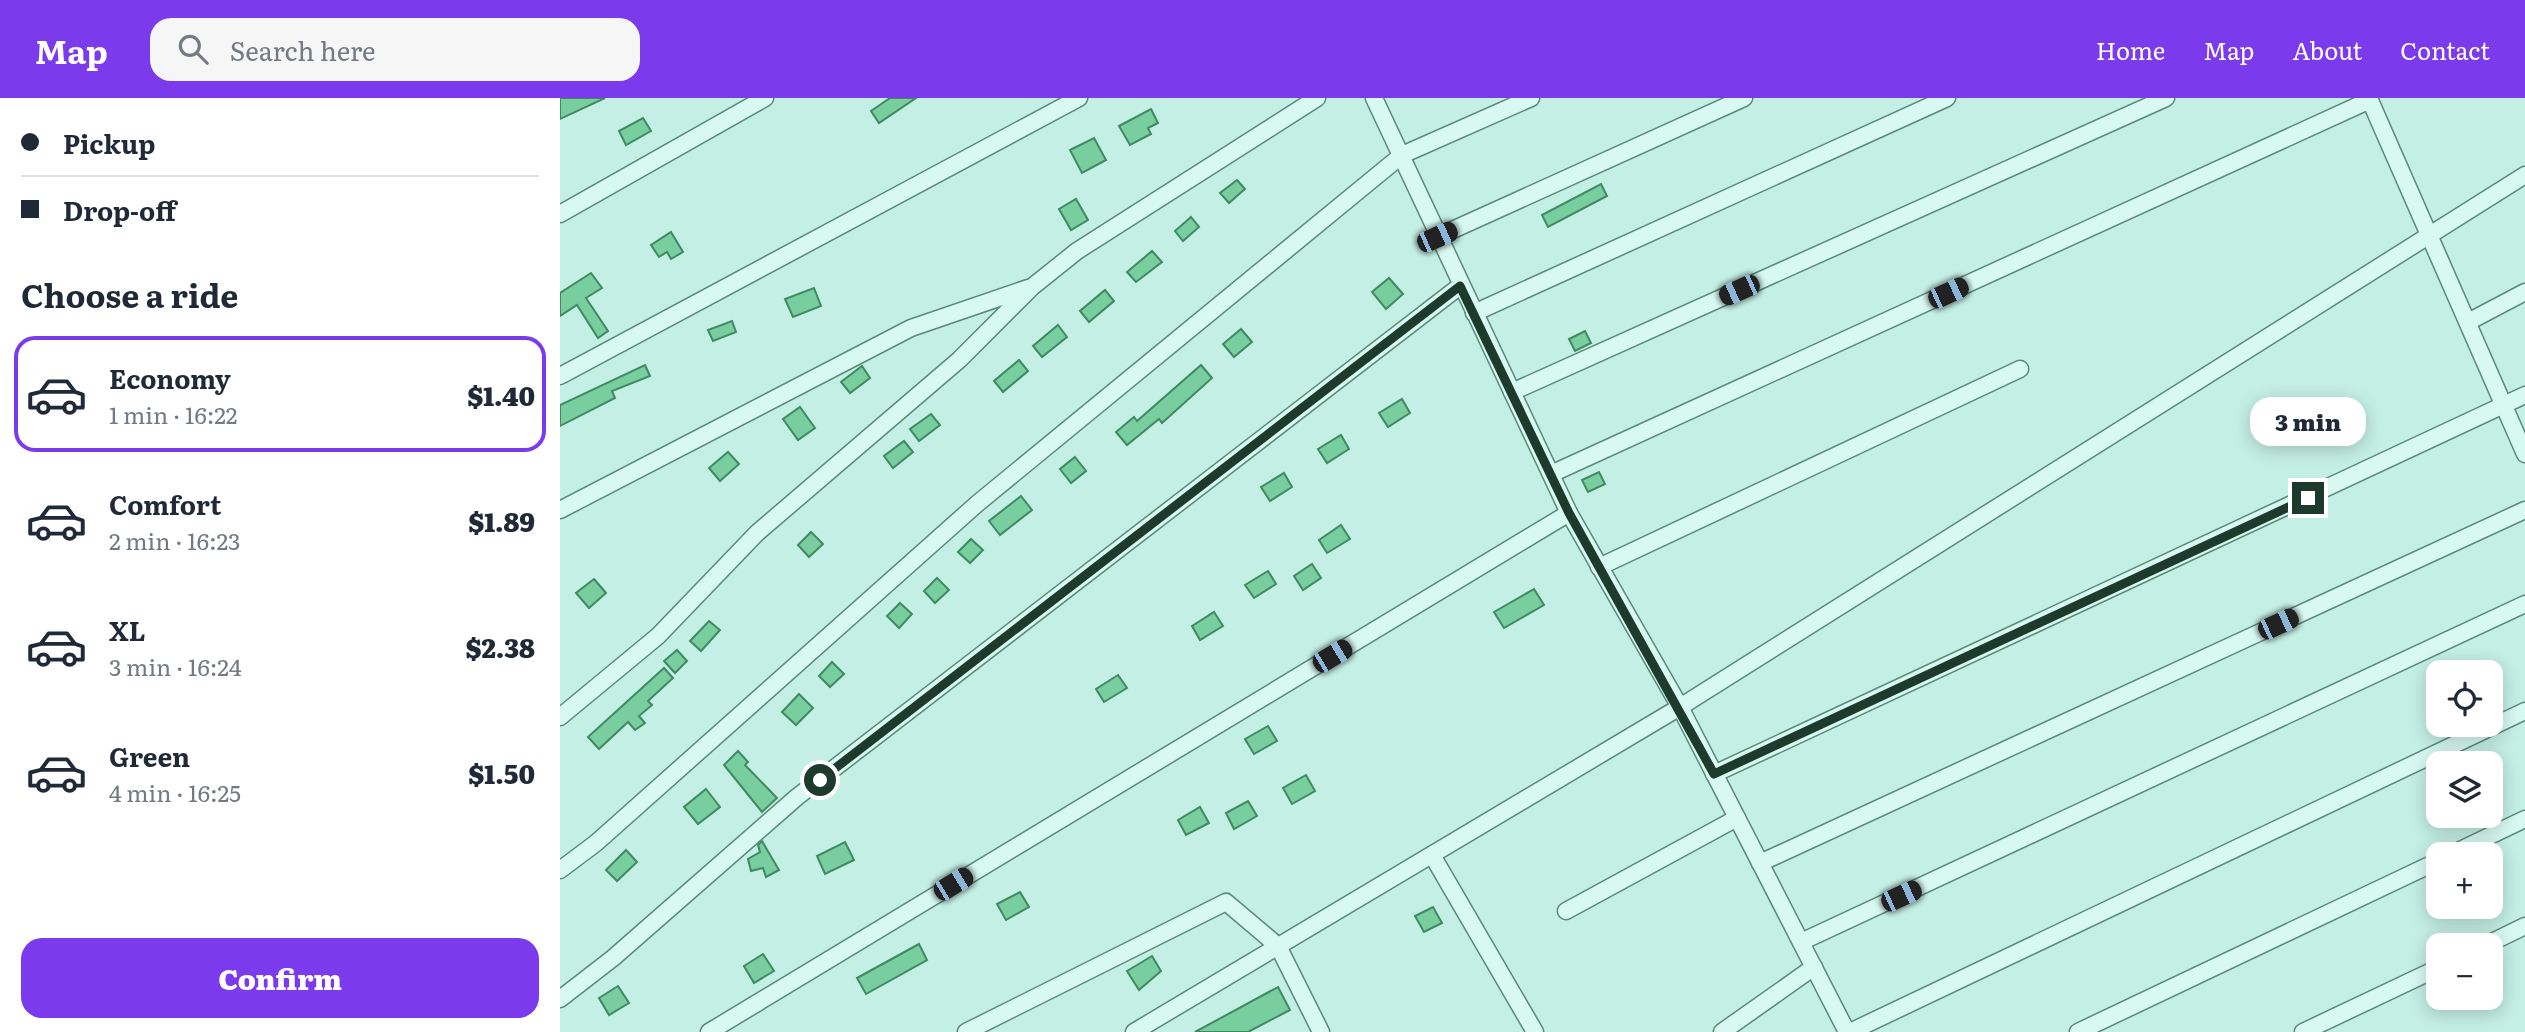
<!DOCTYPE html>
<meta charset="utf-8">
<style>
body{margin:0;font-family:Literata,serif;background:#f6f6f7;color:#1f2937;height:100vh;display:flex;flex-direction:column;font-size:26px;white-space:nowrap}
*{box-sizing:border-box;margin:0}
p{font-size:23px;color:#747a83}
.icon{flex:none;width:38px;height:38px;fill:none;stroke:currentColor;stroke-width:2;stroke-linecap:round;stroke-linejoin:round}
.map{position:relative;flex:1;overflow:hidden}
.drawer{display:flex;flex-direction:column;background:#fff;width:560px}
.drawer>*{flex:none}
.hud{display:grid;align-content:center;height:154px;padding:0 21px;background:#fff}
.controls{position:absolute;left:1866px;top:562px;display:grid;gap:14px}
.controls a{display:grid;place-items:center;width:77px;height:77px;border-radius:14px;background:#fff;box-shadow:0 4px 18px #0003;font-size:35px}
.end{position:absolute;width:32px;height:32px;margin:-16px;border:9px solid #1e3a2d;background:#fff;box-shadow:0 0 0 4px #fff}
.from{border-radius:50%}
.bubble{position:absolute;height:49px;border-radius:21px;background:#fff;box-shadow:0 4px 18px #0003;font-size:23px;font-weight:800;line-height:49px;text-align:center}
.car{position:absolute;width:21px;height:42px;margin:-21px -10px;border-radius:9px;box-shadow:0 0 5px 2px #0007;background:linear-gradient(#222 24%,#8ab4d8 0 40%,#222 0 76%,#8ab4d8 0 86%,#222 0)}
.hud b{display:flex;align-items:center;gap:24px;height:66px;font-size:26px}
.hud b+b{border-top:2px solid #e0e1e3}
.hud i{width:18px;height:18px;background:#1f2937}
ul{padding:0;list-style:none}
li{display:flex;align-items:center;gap:21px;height:116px;margin:0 14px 10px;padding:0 7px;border:4px solid transparent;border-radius:21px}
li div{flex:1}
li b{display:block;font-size:26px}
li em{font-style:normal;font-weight:800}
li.on{border-color:#7c3aed}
li>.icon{width:63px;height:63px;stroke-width:1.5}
h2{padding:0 21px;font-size:32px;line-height:84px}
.action{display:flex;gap:14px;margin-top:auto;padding:14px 21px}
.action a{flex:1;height:80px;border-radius:21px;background:#7c3aed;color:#fff;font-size:28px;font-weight:800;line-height:80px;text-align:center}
header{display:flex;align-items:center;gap:42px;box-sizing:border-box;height:98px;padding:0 35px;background:#7c3aed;color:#fff}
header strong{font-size:33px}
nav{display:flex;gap:38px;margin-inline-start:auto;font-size:24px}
.search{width:490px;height:63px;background:#f6f6f7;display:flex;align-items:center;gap:18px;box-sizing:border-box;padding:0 24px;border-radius:21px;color:#747a83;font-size:26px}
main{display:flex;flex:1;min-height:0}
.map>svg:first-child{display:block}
.building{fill:#79cea0;stroke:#3f8a60;stroke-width:2}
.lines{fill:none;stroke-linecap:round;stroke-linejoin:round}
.minor-casing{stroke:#5a8a76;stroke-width:19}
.minor{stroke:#d7f9f1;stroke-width:16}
.route{stroke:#1e3a2d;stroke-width:9}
</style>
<header>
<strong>Map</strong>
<div class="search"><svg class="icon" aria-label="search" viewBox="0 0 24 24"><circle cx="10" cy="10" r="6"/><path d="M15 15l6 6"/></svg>Search here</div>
<nav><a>Home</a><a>Map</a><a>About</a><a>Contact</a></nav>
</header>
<main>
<section class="drawer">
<div class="hud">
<b><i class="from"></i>Pickup</b>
<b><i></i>Drop-off</b>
</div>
<h2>Choose a ride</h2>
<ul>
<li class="on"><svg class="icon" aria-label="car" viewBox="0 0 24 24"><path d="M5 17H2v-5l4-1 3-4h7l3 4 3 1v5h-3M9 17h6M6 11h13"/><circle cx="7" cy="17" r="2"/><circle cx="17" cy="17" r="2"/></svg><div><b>Economy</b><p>1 min · 16:22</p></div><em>$1.40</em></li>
<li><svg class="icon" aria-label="car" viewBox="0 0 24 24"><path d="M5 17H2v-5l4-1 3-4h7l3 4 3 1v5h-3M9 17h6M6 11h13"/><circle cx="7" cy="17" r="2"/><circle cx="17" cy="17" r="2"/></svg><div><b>Comfort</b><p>2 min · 16:23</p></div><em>$1.89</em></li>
<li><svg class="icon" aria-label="car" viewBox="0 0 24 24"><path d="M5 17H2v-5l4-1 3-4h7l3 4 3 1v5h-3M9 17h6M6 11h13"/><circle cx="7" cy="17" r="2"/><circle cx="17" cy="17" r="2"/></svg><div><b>XL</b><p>3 min · 16:24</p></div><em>$2.38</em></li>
<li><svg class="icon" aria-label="car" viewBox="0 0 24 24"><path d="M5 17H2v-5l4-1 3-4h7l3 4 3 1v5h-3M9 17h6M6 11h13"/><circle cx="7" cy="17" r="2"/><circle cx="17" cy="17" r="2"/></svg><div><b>Green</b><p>4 min · 16:25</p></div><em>$1.50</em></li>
</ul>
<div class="action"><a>Confirm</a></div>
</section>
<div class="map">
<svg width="1965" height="934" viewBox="0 0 1965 934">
<rect width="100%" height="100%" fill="#c4efe4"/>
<!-- building -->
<g class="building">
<polygon points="0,0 45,0 0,21"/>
<polygon points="330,0 356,0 319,25 311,13"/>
<polygon points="591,11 598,25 588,30 591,36 570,47 559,28"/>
<polygon points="83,20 91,33 66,47 59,33"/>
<polygon points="534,40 546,62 522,75 510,52"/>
<polygon points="677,82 685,91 669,105 660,95"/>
<polygon points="1041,86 1047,98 988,129 982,117"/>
<polygon points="516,101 528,122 511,132 499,111"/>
<polygon points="631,119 639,129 623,143 615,133"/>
<polygon points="111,134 123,154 111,161 107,154 99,159 91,147"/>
<polygon points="592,153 602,164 576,184 567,174"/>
<polygon points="31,175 42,190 26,200 48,233 38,240 17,207 0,218 0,195"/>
<polygon points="829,180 843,196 826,211 812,194"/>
<polygon points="254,190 261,208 233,219 225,201"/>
<polygon points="545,192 554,203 529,224 520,213"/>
<polygon points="172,223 176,234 153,243 148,232"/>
<polygon points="498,227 507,239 482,259 473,248"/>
<polygon points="681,231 692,244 674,259 663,246"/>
<polygon points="1025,233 1031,245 1015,253 1009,241"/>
<polygon points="459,262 468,273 443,294 434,283"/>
<polygon points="85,267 90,278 52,293 55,300 0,328 0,307"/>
<polygon points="641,267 652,280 602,325 599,321 567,347 556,334 574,319 577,323"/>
<polygon points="302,268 310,280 290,295 281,284"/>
<polygon points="842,301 850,315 828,329 819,315"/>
<polygon points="240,309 255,330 238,342 223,321"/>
<polygon points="371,316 380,327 359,343 350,331"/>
<polygon points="781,337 789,351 767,365 758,351"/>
<polygon points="344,343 353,354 333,370 324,358"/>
<polygon points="168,354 179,366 160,383 149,370"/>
<polygon points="515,359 526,373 511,385 500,371"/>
<polygon points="1039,374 1045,386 1028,394 1022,382"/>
<polygon points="724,375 732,389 710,403 701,389"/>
<polygon points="461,398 472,412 440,437 429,423"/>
<polygon points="781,427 790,441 767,455 759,442"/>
<polygon points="251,434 263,446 249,459 238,447"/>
<polygon points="411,441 423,452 410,465 398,454"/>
<polygon points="752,466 761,480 743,492 734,478"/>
<polygon points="708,473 716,486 694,500 685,487"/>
<polygon points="377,480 389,492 375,505 364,493"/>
<polygon points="34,481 46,495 29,510 16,495"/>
<polygon points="974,491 984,507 944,530 934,514"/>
<polygon points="340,505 352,516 339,530 327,518"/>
<polygon points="654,514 663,528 640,542 632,528"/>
<polygon points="149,523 160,532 141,553 130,543"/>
<polygon points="117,552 127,563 115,575 104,563"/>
<polygon points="272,564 284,576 270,589 259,578"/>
<polygon points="104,570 113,580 88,603 92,607 79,618 85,625 75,632 68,624 39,651 28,639"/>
<polygon points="558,577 567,590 544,604 536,591"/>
<polygon points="239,596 253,610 236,627 222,614"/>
<polygon points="708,628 717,643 694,656 685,641"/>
<polygon points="178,653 188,664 185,667 217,700 202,714 164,667"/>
<polygon points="746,677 755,693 732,706 723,690"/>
<polygon points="146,691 160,709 138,726 124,709"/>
<polygon points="688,703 697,718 674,731 666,715"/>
<polygon points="640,709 649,725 626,737 618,722"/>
<polygon points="202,743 219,772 206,779 203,770 191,773 188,761 200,754 198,747"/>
<polygon points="285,744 294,762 265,776 257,758"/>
<polygon points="66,752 77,764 57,783 46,772"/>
<polygon points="460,794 469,809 446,822 437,806"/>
<polygon points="873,809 882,825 864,834 855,818"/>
<polygon points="359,846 367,862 306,896 297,880"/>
<polygon points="203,856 214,873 194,885 184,868"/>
<polygon points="592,858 601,873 579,892 567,873"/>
<polygon points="58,888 69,905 49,917 39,900"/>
<polygon points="718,889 730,912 688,934 635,934"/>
</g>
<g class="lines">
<!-- minor casing -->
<g class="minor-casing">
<g id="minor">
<polyline points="814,0 1009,415 1120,609 1287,934"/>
<polyline points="1809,0 1965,356"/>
<polyline points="0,116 205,0"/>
<polyline points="877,139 1184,0"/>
<polyline points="914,215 1387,0"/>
<polyline points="1908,224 1965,194"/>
<polyline points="0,278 519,0"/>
<polyline points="952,294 1606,0"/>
<polyline points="991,376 1810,2"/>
<polyline points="0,412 351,230 468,190"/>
<polyline points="1039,469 1460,271"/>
<polyline points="0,619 98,538 197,435 399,262 472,189 517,153 757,0"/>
<polyline points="1154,676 1965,297"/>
<polyline points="1892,756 1965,721"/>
<polyline points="872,757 975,934"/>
<polyline points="1200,765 1965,412"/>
<polyline points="0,772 36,745 418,405 842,57 971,0"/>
<polyline points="1006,813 1177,720"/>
<polyline points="1241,844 1965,506"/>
<polyline points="1926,847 1965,828"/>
<polyline points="0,901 53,860 237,699 900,188"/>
<polyline points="149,934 1009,415"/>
<polyline points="406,934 666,804 718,848 761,934"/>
<polyline points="574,934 1120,609 1965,77"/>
<polyline points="1162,934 1254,869"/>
<polyline points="1290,934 1965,613"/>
<polyline points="1518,934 1878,763"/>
<polyline points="1743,934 1878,870"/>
</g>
</g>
<!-- minor -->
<use href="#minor" class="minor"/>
</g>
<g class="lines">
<!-- route -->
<polyline class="route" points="260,682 900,188 1009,415 1154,676 1748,400"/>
</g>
</svg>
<div class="controls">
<a><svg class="icon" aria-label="locate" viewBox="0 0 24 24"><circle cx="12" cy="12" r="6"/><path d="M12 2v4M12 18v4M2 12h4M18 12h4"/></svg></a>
<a><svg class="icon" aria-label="layers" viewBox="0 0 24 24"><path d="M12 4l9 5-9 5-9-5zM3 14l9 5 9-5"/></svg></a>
<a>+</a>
<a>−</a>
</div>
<i class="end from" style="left:260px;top:682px"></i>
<i class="end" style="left:1748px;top:400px"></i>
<div class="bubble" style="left:1690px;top:299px;width:116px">3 min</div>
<i class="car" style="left:877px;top:139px;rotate:66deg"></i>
<i class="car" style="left:1179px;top:192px;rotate:246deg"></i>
<i class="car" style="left:1388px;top:195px;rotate:65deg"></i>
<i class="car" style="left:1718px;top:526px;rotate:65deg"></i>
<i class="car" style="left:772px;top:558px;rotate:59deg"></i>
<i class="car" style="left:393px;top:786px;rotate:59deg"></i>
<i class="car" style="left:1341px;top:798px;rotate:65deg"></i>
</div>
</main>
